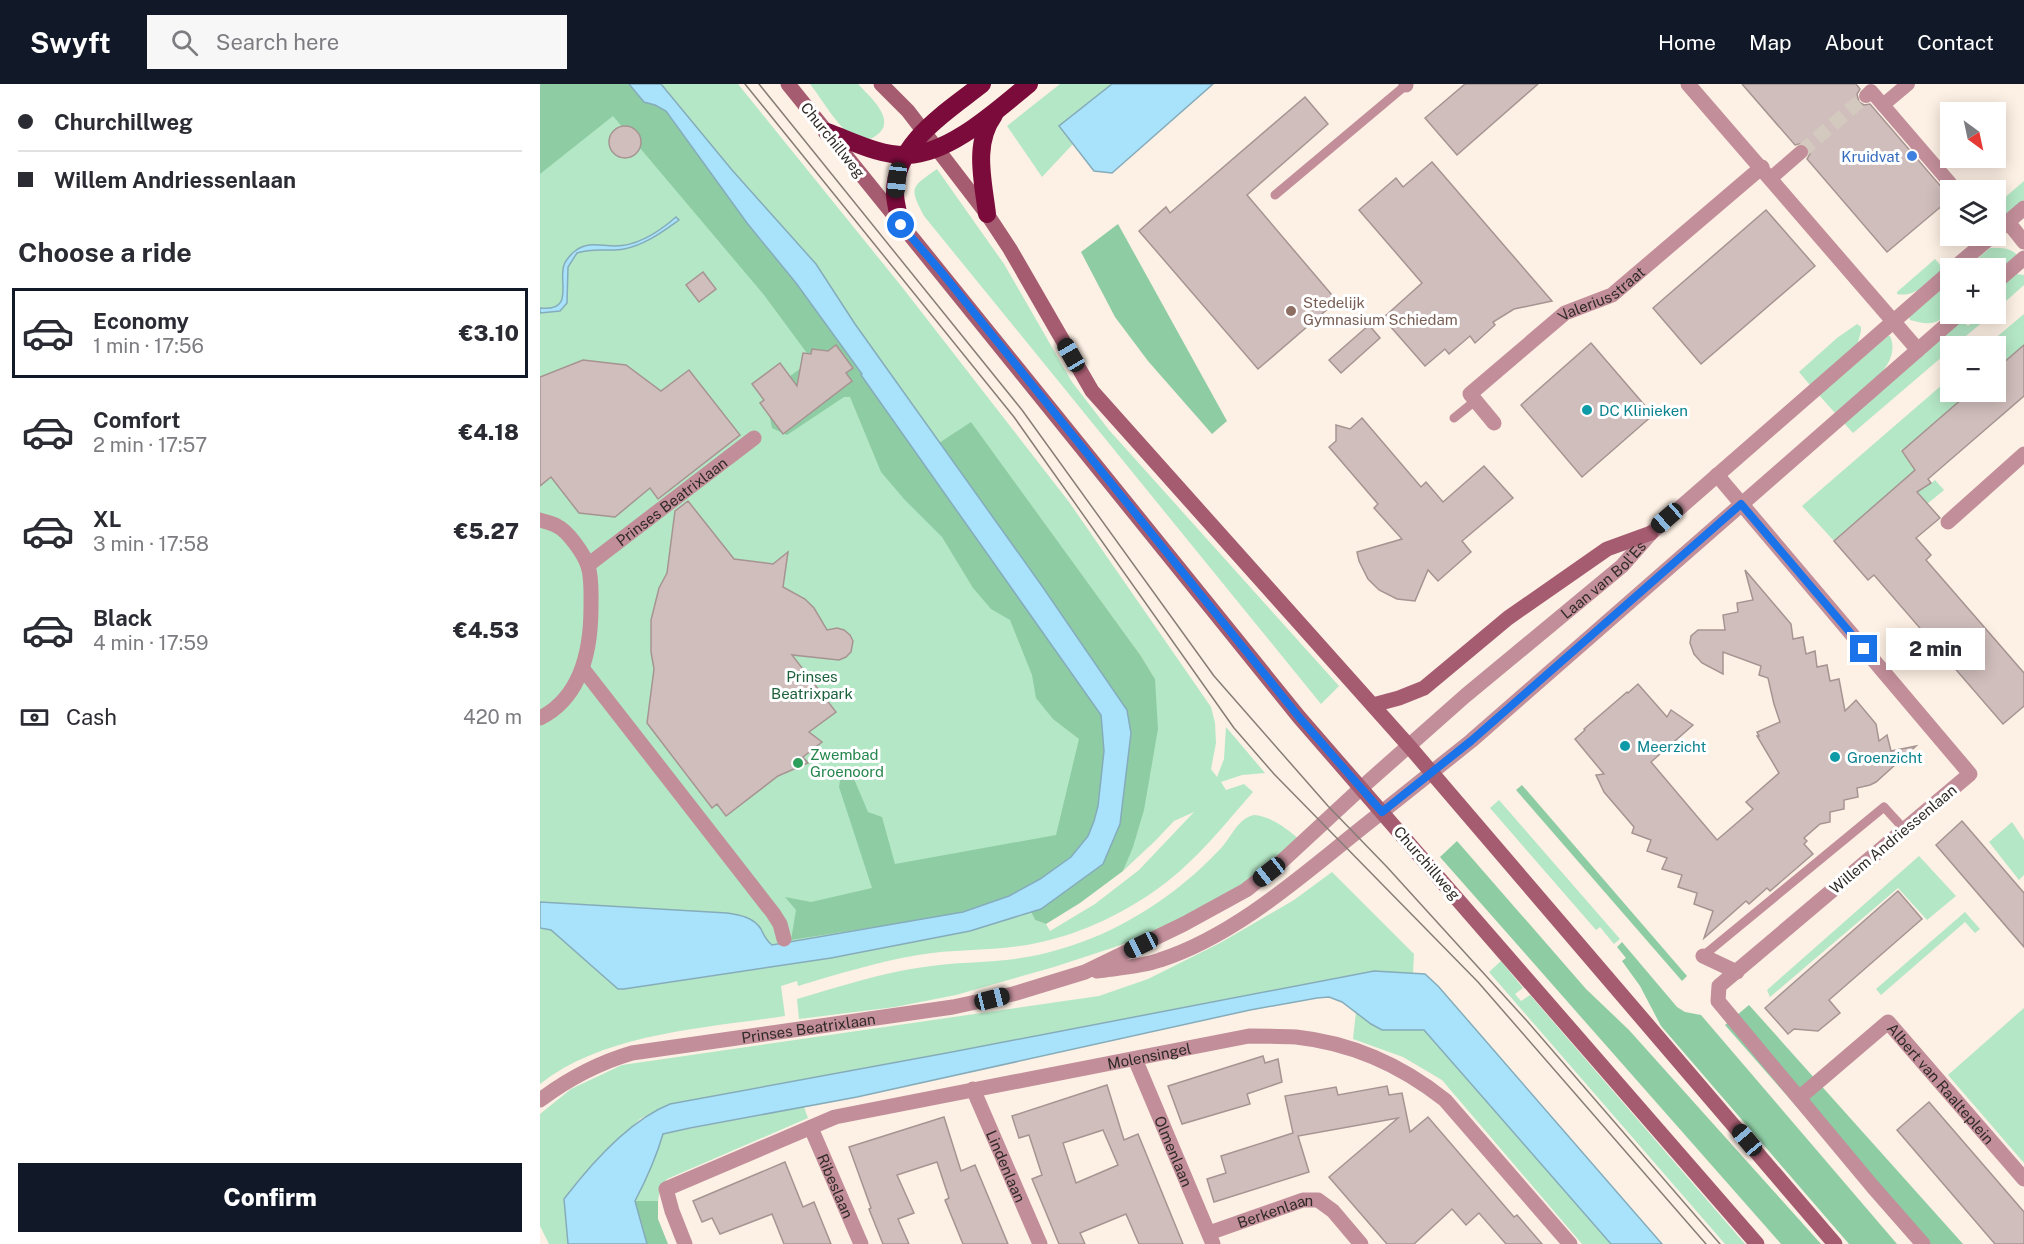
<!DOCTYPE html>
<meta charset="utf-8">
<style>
body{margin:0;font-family:"Public Sans",sans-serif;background:#f7f7f7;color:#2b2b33;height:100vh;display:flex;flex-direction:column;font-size:22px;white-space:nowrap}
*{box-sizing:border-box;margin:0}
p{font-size:20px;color:#7c7c81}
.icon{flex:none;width:33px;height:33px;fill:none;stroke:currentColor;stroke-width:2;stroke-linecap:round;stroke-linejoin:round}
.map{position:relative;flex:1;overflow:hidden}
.sheet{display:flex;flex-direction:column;background:#fff;width:540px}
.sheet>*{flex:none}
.hud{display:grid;align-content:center;height:132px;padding:0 18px;background:#fff}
.needle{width:39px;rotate:147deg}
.fabs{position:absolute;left:1400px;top:18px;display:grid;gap:12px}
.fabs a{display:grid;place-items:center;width:66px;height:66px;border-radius:0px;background:#fff;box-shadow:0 3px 15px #0003;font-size:30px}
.end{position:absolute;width:27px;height:27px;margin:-14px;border:8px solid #1a73e8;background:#fff;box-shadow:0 0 0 3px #fff}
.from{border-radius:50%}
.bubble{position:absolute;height:42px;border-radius:0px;background:#fff;box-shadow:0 3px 15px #0003;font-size:20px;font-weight:800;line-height:42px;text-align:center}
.car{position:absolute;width:18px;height:36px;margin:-18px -9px;border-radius:8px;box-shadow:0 0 4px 2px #0007;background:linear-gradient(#222 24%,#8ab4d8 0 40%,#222 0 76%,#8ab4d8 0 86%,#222 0)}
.hud b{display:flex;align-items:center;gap:21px;height:57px;font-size:22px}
.hud b+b{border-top:2px solid #e1e1e2}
.hud i{width:15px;height:15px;background:#2b2b33}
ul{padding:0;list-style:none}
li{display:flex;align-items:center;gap:18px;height:90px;margin:0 12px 9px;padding:0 6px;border:3px solid transparent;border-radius:0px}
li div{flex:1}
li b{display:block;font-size:22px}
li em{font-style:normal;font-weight:800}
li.active{border-color:#111827}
li>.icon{width:54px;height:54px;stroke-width:1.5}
h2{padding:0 18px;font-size:27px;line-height:72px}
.pay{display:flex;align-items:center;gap:15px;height:66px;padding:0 18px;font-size:22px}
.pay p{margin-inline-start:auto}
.primary-button{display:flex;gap:12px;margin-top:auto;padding:12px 18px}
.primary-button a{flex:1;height:69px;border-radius:0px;background:#111827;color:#fff;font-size:24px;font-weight:800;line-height:69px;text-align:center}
header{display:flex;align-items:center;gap:36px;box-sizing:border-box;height:84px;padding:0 30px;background:#111827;color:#fff}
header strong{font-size:28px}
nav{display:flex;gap:33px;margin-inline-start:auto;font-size:21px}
.search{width:420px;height:54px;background:#f7f7f7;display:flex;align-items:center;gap:15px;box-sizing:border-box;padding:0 21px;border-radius:0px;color:#7c7c81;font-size:22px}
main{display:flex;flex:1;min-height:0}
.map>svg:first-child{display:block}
.green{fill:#b4e7c5;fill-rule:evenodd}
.forest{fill:#8ecca4}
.water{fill:#a9e3fb;stroke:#85acbb;stroke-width:1.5}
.building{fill:#d0bebc;stroke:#a69492;stroke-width:1.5;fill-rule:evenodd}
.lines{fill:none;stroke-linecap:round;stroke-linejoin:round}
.pedestrian-tunnel{stroke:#d4c9be;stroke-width:14;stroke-dasharray:14 7;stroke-linecap:butt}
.service{stroke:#c28e9a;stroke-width:9}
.pedestrian{stroke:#c28e9a;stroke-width:14}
.minor{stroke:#c28e9a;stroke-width:15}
.tertiary{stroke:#c28e9a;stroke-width:15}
.secondary{stroke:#a65c70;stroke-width:15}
.motorway{stroke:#7a0b3b;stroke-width:18}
.tram{stroke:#867e76;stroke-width:1.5}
.route{stroke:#1a73e8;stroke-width:8}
.shop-dot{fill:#3f7fe0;stroke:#fff;stroke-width:2}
.education-dot{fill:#8d6e63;stroke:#fff;stroke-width:2}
.culture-dot{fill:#0f9aa8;stroke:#fff;stroke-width:2}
.leisure-dot{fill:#2e9e5b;stroke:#fff;stroke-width:2}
.labels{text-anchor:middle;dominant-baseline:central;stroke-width:6;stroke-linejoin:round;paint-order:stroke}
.street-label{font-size:15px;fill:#302b26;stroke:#fff}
.shop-label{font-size:15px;fill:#366cbe;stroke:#fff;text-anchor:end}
.education-label{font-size:15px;fill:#785e54;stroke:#fff;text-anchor:start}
.culture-label{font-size:15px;fill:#0d838f;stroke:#fff;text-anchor:start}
.park-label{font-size:15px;fill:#1c613c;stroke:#fff}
.leisure-label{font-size:15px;fill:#27864d;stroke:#fff;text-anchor:start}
</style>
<header>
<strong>Swyft</strong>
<div class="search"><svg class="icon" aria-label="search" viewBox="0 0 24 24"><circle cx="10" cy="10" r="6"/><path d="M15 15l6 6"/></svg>Search here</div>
<nav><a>Home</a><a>Map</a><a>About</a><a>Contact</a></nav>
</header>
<main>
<section class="sheet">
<div class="hud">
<b><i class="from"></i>Churchillweg</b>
<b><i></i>Willem Andriessenlaan</b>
</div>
<h2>Choose a ride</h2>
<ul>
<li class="active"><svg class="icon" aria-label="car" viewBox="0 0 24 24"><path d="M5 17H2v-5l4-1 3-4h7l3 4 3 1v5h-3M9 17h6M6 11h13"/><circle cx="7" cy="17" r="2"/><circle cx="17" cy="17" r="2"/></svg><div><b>Economy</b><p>1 min · 17:56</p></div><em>€3.10</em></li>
<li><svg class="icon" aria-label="car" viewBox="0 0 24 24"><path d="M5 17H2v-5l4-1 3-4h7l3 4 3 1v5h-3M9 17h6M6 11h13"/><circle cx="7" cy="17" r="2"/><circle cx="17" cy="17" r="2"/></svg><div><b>Comfort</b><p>2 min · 17:57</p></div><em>€4.18</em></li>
<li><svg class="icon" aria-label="car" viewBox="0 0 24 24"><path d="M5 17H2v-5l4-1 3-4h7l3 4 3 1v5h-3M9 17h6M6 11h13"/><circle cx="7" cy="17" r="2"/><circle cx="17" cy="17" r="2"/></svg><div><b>XL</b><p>3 min · 17:58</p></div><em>€5.27</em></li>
<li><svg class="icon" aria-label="car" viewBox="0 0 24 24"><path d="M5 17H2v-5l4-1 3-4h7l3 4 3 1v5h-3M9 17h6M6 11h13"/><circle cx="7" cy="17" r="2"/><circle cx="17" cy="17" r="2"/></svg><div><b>Black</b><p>4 min · 17:59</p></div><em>€4.53</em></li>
</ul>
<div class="pay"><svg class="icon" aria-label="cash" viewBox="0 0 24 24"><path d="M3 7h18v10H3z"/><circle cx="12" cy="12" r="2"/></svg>Cash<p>420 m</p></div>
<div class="primary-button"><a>Confirm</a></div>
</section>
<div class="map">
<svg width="1484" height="1160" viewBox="0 0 1484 1160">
<rect width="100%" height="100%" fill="#fdf0e4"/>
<!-- green -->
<g class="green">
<path d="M0,0H198L362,203L529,418L671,623L675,639L676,659L671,685L677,693L684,675L686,643L725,689L702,691L681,698L686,706L704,700L713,708C684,741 656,777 620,803C582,831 534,853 487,861C451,867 414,865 378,871C337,878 298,890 258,902L257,897L241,902L245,932C166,944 64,949 0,1000ZM431,339L601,572L615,595L421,345ZM654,728L599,786L555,820L510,847L506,840L495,836L491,828L430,847L359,860L595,754L583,787L615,757L634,737Z"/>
<path d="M270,0H318C330,13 360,38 334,53C329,56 322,57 316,54C299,46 282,15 270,0Z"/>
<polygon points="520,0 572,0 520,42 533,60 502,93 467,42"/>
<path d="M397,85L464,180L532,298L569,346L799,602L781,620L384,132C368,102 372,103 397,85Z"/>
<polygon points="1484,97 1484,116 1455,141 1455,122"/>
<path d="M1450,164C1460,164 1470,163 1477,171L1455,190V184H1426Z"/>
<path d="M1395,175L1404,185C1390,197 1376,214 1357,210V208Z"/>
<polygon points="1476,190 1484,191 1484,201 1465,218 1457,207"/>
<path d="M1410,198V230C1394,241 1388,241 1370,236L1369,233Z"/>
<polygon points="1484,230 1484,261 1455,286 1455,262 1446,262"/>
<polygon points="1441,231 1445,236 1414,262 1410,262 1410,266 1313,349 1304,339 1422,236 1428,242"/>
<polygon points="1317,240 1321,243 1321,247 1317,262 1270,301 1259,288 1297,254"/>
<path d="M1348,252H1350C1364,283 1315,312 1295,329L1279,311Z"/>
<polygon points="1410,294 1410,308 1430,308 1363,366 1360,365 1370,377 1369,378 1371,381 1373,380 1390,400 1395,396 1404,406 1387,420 1366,395 1294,457 1262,422"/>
<polygon points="959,716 1080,855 1074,860 1060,843 1056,846 950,724"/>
<path d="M714,731C731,732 747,745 759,755L707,798L630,841L578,862L514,883L416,911L355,923L259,935L257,915C298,903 341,889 384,883C414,878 445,879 475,875C505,871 534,862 562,850C608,829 649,799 683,762C692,751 699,734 714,731Z"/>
<polygon points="1472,738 1484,756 1484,791 1479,796 1449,758"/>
<polygon points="1379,772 1416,812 1387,836 1358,804 1230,913 1227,906"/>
<polygon points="792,788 874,870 873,890 833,887 412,968 129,1020 100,1035 39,1095 24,1115 28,1160 9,1160 0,1142 0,1030 31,1005 82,981 559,912 608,895 680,859 754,816"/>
<polygon points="1425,828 1440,845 1435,849 1425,838 1341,911 1336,905"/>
<polygon points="961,877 983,904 975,910 981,917 990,911 1205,1160 1185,1160 949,888"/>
<polygon points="1484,924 1484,1079 1408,991"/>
<polygon points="816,928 831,940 842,946 884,946 1071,1160 1042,1160 902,996 863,973 813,955"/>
<path d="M264,1023L268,1034L127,1095L120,1105L118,1117H95C106,1096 116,1074 122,1050Z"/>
</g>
<!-- forest -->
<g class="forest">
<polygon points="0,0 89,0 104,18 115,21 126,27 207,139 256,199 322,290 321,291 561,631 564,667 558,722 554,737 548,752 531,773 500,795 469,812 423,828 399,833 251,856 256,826 245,813 271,818 332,804 299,703 301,690 314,695 328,728 342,733 355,780 516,751 539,655 513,635 496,614 492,591 470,536 451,525 433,504 402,453 364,415 341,388 310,313 304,313 247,351 232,344 227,320 231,306 272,276 224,211 73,32 0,90"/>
<polygon points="578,140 687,337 672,350 608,277 575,233 541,168"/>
<polygon points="431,338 601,572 615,595 618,645 604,726 593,763 583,787 540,819 506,840 495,836 491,828 501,825 563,780 580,740 591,649 587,626 502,502 399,359"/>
<polygon points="982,701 1147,892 1142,897 976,706"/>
<polygon points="917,757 1046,905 1089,946 1281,1160 1241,1160 900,773"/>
<polygon points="1082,858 1137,923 1145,928 1161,931 1357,1160 1309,1160 1121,942 1100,902 1082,877 1086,874 1077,863"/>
<polygon points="1209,921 1423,1160 1377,1160 1185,941"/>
<polygon points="94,1117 118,1117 118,1135 128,1160 107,1160"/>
</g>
<!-- water -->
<g class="water">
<path d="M89,0H121L192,86L276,180L315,240L502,502L587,626L591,649L580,740L563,780L501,825L430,847L291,874L84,905H78L11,846L0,844V818L187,829C200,831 213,833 221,845C224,852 226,856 232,861L423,828L469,812L500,795L531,773L548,752L554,737L558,722L564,667L561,631L321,291L322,290L256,199L207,139L126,27L115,21L104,18Z"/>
<polygon points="572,0 673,0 572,89 554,87 519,42"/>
<path d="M136,133L139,136C122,148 105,161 84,165C68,168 55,163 37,169L28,183L27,219L20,227L0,229V224C35,228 18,198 24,181C25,177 32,169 35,167C48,157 60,162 75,162C98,162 120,147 136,133Z"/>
<path d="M834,887L885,890L898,902L1122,1160H1071L884,946H842L831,940L802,918L789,913L777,914L710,926L317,1013L150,1044L123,1050C116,1074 106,1096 95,1117L107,1160H28L24,1115C50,1081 90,1036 130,1020L412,968Z"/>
</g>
<!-- building -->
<g class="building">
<polygon points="925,0 998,0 917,71 885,34"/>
<polygon points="1202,0 1316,0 1320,5 1317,10 1319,18 1324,21 1330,20 1410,113 1410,115 1347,168 1267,75 1270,70 1268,63 1263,59 1255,61"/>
<polygon points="765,13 788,40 707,111 797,217 718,285 599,147 626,123 630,129"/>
<circle cx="85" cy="58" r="16"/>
<polygon points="892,78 1012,217 974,225 953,238 955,241 935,259 930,252 909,270 905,265 885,282 843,234 882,199 819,126 856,94 863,103"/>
<polygon points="1226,126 1275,182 1161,280 1113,224"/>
<polygon points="163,188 176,205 159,218 146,201"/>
<polygon points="829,241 840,254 801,289 789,276"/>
<polygon points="1051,259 1113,331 1042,393 981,321"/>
<polygon points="296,261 313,284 306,289 312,297 243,350 220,319 224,316 212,300 240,279 257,302 263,269 271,270 272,265 288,267"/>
<polygon points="1484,261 1484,312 1388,395 1391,399 1377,408 1400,434 1376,454 1391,471 1386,476 1484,589 1484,622 1463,640 1334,491 1328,496 1294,457 1375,386 1362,367 1430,308 1455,308 1455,286"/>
<polygon points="43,276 86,281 121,307 149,286 200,351 118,415 110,404 75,433 39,429 11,393 0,402 0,293"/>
<polygon points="822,334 881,403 886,398 903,418 944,382 973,414 922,457 931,468 898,497 888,486 875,517 857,515 839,506 828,495 819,477 817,468 862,455 834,424 838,420 789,363 796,357 796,341 810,345"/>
<polygon points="148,417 194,475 233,480 248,468 243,503 265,515 274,524 287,546 297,544 304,546 310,551 313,557 311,568 306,573 299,576 252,571 296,628 269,648 282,658 263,673 268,679 238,692 186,732 177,720 172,724 107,639 114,585 111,568 111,536 119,504 127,489 135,427"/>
<polygon points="1205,486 1251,540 1253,555 1263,553 1266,570 1275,567 1277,583 1287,581 1290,597 1299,595 1305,627 1316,616 1336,640 1339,657 1347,651 1351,667 1376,662 1336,698 1330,701 1317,704 1318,713 1304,716 1304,725 1290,728 1290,738 1280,740 1264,754 1267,757 1264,760 1273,770 1230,807 1227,804 1209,820 1206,817 1164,854 1173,827 1154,820 1157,809 1138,803 1142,791 1122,785 1127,774 1107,767 1111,756 1092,749 1094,743 1064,708 1056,691 1064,690 1035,655 1045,646 1044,645 1087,608 1088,609 1098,600 1127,633 1131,626 1153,641 1111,678 1177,756 1213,725 1206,718 1239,689 1217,652 1219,652 1217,648 1240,638 1234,620 1228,594 1219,591 1221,582 1183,568 1183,590 1162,579 1154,570 1150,559 1151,552 1158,546 1185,546 1183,531 1198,528 1197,519 1213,516"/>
<polygon points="1422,737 1484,809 1484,863 1396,761"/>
<polygon points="1358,807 1382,835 1289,916 1300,929 1278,947 1254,945 1248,950 1225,924"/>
<polygon points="723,972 725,979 738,975 742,998 707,1010 710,1020 642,1040 628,1002"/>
<path d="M567,1001L584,1056L598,1050L643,1160H599L586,1130L540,1149L545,1160H519L492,1095L502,1091L489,1051L479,1054L472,1032ZM563,1046L578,1081L536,1099L523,1059Z"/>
<polygon points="847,1002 849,1011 862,1009 870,1048 888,1033 974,1133 977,1131 1002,1160 966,1160 939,1129 926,1141 912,1125 874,1160 847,1160 789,1093 858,1034 758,1052 769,1088 674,1118 667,1095 686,1089 681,1072 753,1049 745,1012 796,1003 798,1011"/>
<polygon points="1389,1018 1484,1128 1484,1160 1455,1160 1357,1046"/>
<polygon points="404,1033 421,1087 435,1081 468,1160 423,1160 405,1116 409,1114 397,1078 357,1091 374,1129 358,1135 369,1160 343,1160 329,1125 331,1124 309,1063"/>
<polygon points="245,1078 263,1123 274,1118 291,1160 244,1160 232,1130 180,1150 172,1134 162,1138 153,1117"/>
</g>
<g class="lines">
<!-- pedestrian-tunnel -->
<polyline class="pedestrian-tunnel" points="1261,68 1326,12"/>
<!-- service -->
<g class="service">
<polyline points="735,111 866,1"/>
<polyline points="914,334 935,317"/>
<polyline points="1163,872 1344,723 1365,746"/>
</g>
<!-- pedestrian -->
<g class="pedestrian">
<polyline points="1368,0 1343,21 1416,106"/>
<polyline points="1326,12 1331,7 1343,21"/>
<polyline points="1231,94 1261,68"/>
</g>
<!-- minor -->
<g class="minor">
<polyline points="1148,0 1378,266"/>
<polyline points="866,1 866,0"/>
<polyline points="1468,138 1484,158"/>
<path id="s1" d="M954,339L930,310L1025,229L1072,211L1222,83"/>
<polyline points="1177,391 1430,690 1179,902 1178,917 1333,1103 1383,1160"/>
<path d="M0,436C6,438 12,439 17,442C28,447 44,470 48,482C52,494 51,510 51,523C51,566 42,613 0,634"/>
<polyline points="1408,438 1484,370"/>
<path id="s2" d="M48,481L214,354"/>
<polyline points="43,585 233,829 240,840 244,855"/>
<polyline points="1163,872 1197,888"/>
<path d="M557,887C578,884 600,883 620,876C703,849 774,780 842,728"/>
<path id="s3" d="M595,975L673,1160"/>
<path id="s4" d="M433,1005L500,1160"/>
<path id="s5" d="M1259,1014L1348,938L1484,1095"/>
<path id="s6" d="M0,1016C28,995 58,979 92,969L413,923L473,910L545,888L644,840L706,806L739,780L820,705"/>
<path id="s7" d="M271,1044L321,1160"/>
<path id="s8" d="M669,1149L763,1116H778L793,1127L821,1160"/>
<path id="s9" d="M145,1160L132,1127L126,1105L295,1033L709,952C724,952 740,952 756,953C812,959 861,981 905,1016L1030,1160"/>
</g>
<!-- tertiary -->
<g class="tertiary">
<polyline points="1455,149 1484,124"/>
<polyline points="1414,184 1452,152"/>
<polyline points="1455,199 1484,174"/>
<path id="s10" d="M820,705L925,612L1082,482L1111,449L1410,188"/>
<polyline points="842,728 931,657 1419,230"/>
</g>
<!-- secondary -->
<g class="secondary">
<polyline points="248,0 759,633 1217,1160"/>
<polyline points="341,0 368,27 447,130 470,165 552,307 869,662 1295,1160"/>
<polyline points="833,621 859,614 884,604 968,534 1067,465 1111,449"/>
</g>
<!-- motorway -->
<g class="motorway">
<path d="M287,48C312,57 340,72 367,71C410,70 457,26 489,0"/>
<path d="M447,130C443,96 433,60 454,31"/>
<path d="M361,141C359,131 355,120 355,109C355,58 407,28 442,0"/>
</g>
<!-- tram -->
<g class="tram">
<polyline points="205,0 474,333 694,644 734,690 938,898 1166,1160"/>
<polyline points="219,0 482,326 674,592 788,722 847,783 987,937 1180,1160"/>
</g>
</g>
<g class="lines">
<!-- route -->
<polyline class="route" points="361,141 403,190 759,633 842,728 931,657 1201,420 1324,565"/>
</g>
<!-- markers -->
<circle class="shop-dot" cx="1372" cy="72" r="6"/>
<circle class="education-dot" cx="751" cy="227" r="6"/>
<g class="culture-dot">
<circle cx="1047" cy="326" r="6"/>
<circle cx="1085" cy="662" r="6"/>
<circle cx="1295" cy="673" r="6"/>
</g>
<circle class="leisure-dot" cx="258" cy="679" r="6"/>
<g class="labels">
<!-- street labels -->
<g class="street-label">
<text transform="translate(293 56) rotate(51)">Churchillweg</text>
<text stroke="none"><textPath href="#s1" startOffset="204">Valeriusstraat</textPath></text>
<text stroke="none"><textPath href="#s2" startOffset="105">Prinses Beatrixlaan</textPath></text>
<text stroke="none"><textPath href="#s10" startOffset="321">Laan van Bol'Es</textPath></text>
<text transform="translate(1353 755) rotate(-40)">Willem Andriessenlaan</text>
<text transform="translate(887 779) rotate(49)">Churchillweg</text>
<text stroke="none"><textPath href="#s6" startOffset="282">Prinses Beatrixlaan</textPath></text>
<text stroke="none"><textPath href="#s9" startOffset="562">Molensingel</textPath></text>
<text stroke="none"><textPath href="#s5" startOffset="198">Albert van Raalteplein</textPath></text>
<text stroke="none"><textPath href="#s3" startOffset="100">Olmenlaan</textPath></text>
<text stroke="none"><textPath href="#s4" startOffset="84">Lindenlaan</textPath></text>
<text stroke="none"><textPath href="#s7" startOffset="63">Ribeslaan</textPath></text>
<text stroke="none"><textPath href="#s8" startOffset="70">Berkenlaan</textPath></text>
</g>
<!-- shop labels -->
<g class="shop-label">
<text x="1360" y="72">Kruidvat</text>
</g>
<!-- education labels -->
<g class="education-label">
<text x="763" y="218">Stedelijk<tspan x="763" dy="17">Gymnasium Schiedam</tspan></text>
</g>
<!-- culture labels -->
<g class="culture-label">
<text x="1059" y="326">DC Klinieken</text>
<text x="1097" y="662">Meerzicht</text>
<text x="1307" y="673">Groenzicht</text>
</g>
<!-- park labels -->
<g class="park-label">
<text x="272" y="592">Prinses<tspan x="272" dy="17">Beatrixpark</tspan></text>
</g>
<!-- leisure labels -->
<g class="leisure-label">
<text x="270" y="670">Zwembad<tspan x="270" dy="17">Groenoord</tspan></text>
</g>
</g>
</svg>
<div class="fabs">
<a><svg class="needle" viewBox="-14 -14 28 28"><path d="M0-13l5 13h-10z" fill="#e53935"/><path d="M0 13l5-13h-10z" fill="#7c7c81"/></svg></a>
<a><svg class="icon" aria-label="layers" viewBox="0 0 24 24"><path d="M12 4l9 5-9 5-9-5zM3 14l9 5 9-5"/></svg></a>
<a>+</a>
<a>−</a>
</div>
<i class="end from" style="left:361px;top:141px"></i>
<i class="end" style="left:1324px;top:565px"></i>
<div class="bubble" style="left:1346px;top:544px;width:99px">2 min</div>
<i class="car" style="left:357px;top:96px;rotate:186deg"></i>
<i class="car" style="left:531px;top:271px;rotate:330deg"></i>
<i class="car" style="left:1127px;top:434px;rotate:229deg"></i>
<i class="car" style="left:729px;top:788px;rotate:232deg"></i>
<i class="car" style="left:601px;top:861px;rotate:244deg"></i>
<i class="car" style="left:452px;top:915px;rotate:76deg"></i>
<i class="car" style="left:1207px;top:1056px;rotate:320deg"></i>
</div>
</main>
